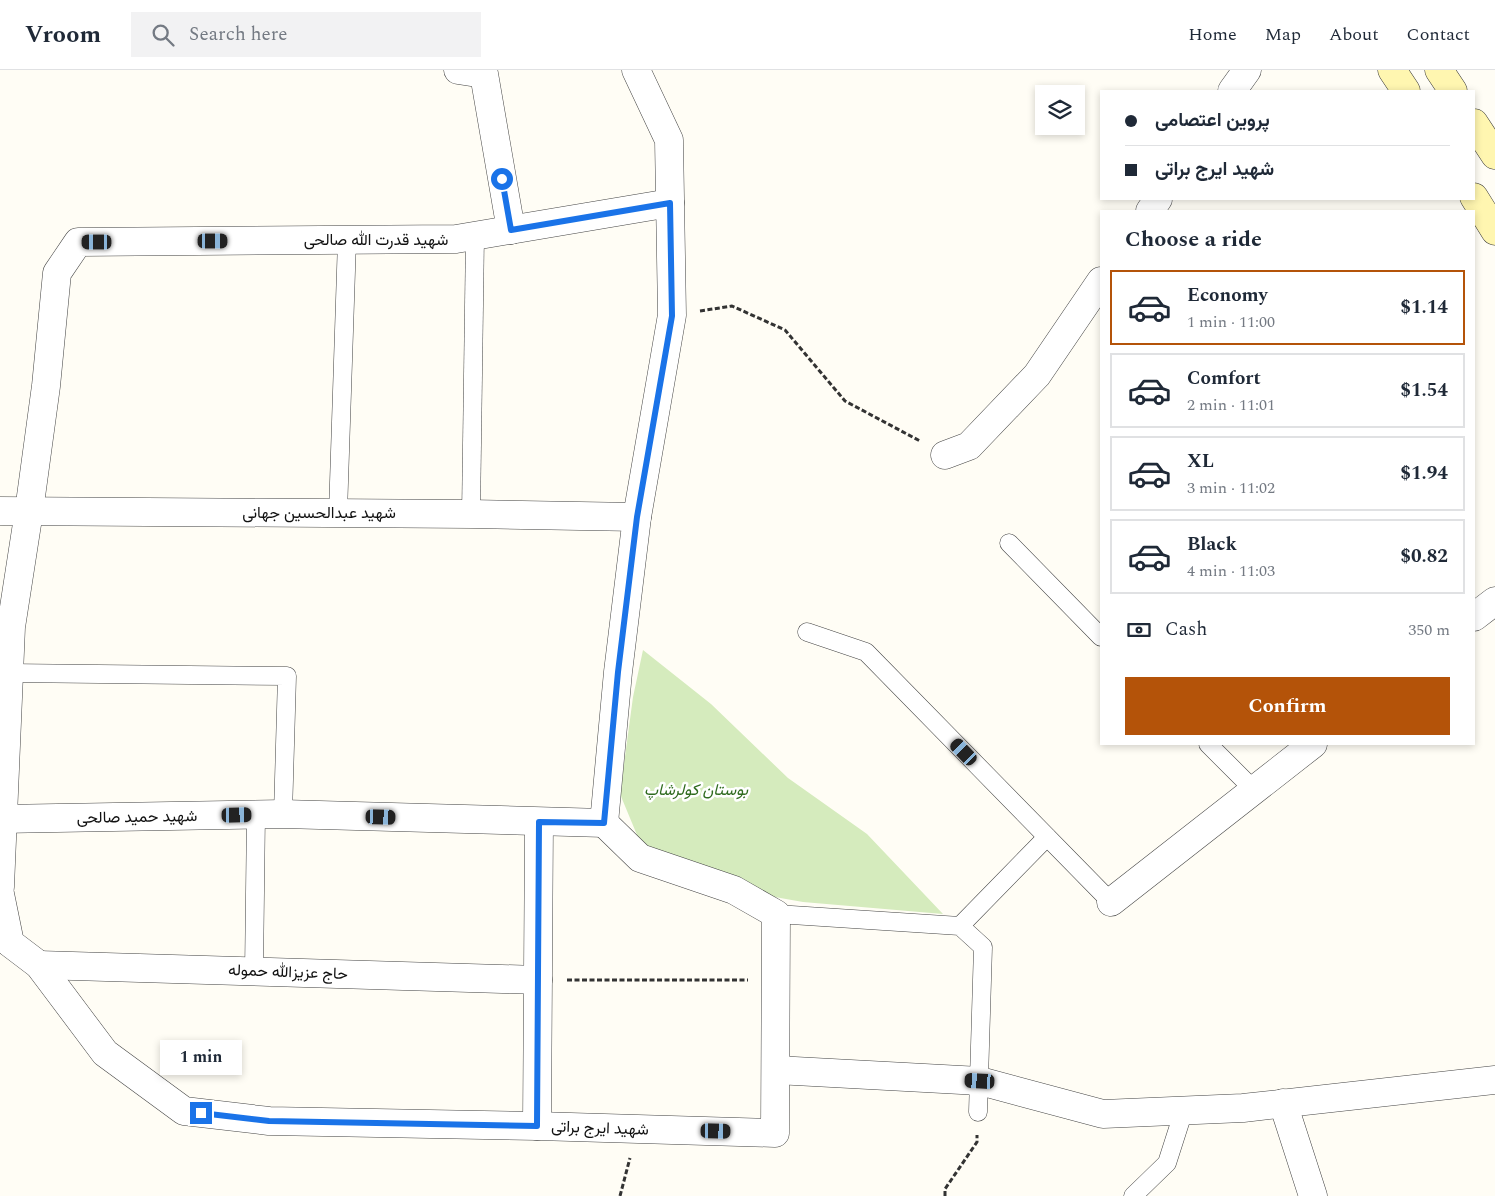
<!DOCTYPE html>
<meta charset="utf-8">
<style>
body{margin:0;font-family:Spectral,Vazirmatn,serif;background:#f2f2f3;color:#1f2937;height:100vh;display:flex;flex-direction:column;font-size:19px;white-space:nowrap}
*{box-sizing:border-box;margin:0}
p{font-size:16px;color:#747a83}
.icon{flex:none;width:28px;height:28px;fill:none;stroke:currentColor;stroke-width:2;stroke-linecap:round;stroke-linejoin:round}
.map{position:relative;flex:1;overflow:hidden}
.panel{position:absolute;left:1100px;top:140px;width:375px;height:535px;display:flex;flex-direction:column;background:#fff;border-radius:0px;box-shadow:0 2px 8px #0003}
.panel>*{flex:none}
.banner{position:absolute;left:1100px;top:20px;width:375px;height:110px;border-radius:0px;box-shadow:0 2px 8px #0003;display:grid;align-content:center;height:110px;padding:0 25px;background:#fff}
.tools{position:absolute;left:1035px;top:15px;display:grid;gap:10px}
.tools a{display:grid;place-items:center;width:50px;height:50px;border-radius:0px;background:#fff;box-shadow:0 2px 8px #0003;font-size:25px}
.end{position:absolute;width:22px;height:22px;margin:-11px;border:6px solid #1a73e8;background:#fff;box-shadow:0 0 0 2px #fff}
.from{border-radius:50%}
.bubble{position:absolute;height:35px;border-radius:0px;background:#fff;box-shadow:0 2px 8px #0003;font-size:16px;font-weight:700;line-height:35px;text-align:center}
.car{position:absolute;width:15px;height:30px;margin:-15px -8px;border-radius:6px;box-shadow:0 0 4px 1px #0007;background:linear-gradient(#222 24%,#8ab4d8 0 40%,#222 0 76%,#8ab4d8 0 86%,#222 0)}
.banner b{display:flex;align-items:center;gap:18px;height:48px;font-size:19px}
.banner b+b{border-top:1px solid #e0e1e3}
.banner i{width:12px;height:12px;background:#1f2937}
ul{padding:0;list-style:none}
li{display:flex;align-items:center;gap:15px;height:75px;margin:0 10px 8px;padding:0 15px;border:2px solid #e0e1e3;border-radius:0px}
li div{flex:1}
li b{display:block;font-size:19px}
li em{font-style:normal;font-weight:700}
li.active{border-color:#b45309}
li>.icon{width:45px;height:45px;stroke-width:1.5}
h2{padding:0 25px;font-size:22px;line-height:60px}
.pay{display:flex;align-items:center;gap:12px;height:55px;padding:0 25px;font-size:19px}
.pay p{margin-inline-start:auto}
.action{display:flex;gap:10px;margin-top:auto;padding:10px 25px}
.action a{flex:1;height:58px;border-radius:0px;background:#b45309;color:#fff;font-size:20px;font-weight:700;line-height:58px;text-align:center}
header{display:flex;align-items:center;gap:30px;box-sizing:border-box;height:70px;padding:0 25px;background:#fff;border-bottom:1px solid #e0e1e3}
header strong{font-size:24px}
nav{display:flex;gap:28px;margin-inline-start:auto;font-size:18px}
.search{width:350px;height:45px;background:#f2f2f3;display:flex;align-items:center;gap:12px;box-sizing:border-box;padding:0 18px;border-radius:0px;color:#747a83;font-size:19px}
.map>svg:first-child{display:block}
.green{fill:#d5ebbd}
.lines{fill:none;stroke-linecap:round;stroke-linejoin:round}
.service-casing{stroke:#444;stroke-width:19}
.minor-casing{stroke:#444;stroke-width:29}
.secondary-casing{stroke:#333;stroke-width:29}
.path{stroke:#333;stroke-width:3;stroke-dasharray:5 2.5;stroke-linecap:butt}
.service{stroke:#fff;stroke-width:18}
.minor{stroke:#fff;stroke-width:28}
.secondary{stroke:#fff6b0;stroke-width:28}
.route{stroke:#1a73e8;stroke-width:6}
.labels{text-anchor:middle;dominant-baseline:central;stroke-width:5;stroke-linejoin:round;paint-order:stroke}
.street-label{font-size:16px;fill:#111;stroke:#fff}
.park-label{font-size:16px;font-style:italic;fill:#2f6b1f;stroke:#fff}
</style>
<header>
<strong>Vroom</strong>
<div class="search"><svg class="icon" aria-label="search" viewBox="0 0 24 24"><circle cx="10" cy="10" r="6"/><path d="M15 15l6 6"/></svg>Search here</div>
<nav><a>Home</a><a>Map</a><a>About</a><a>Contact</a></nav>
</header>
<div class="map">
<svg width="1495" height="1126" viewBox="0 0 1495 1126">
<rect width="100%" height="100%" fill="#fffdf5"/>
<!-- green -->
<polygon class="green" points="643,580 711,634 788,708 867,764 943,844 803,832 758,824 642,777 620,724 633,627"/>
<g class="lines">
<!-- service casing -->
<g class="service-casing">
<g id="service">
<polyline points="338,443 347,170"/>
<polyline points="471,444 475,166"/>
<polyline points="1009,473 1101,567"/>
<polyline points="807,562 866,582 1111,832"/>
<polyline points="9,603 287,606 283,744"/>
<polyline points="1208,674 1254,720"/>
<polyline points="776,844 960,856 983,877 978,1042"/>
<polyline points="960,856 1047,767"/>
<polyline points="254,901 256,744"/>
<polyline points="1133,1126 1167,1093 1184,1040"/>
</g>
</g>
<!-- minor casing -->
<g class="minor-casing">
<g id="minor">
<polyline points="458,0 484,4 511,160"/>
<polyline points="1232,21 1247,0"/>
<polyline points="1150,141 1158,129"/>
<polyline points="945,385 969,376 1037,305 1101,211"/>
<polyline points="0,441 471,444 637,447"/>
<polyline points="1474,547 1495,531"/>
<polyline points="0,749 283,744 604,753"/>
<polyline points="604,753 618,602 637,447 672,245 669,70 636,0"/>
<polyline points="0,817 11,557 29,441 46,316 57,203 78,172 456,169 670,133"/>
<polyline points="0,824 10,873 39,895 105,983 184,1041 269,1051 537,1056 775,1063 776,844 734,820 640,788 604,753"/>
<polyline points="1111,832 1313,674"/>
<polyline points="39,895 538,910"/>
<polyline points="776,1000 980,1011 1103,1044 1243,1038 1495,1010"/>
<polyline points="1283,1033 1313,1126"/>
<polyline points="537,1056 539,752"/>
</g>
</g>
<!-- secondary casing -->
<g class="secondary-casing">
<g id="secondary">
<polyline points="1392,0 1406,21"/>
<polyline points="1439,0 1453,21"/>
<polyline points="1474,53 1495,85"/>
<polyline points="1474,127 1495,161"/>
</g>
</g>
<!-- path -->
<g class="path">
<polyline points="700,241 732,236 785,260 845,331 920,371"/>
<polyline points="567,910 748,910"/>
<polyline points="620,1126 630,1088"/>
<polyline points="945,1126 945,1119 977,1072 977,1065"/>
</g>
<!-- service -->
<use href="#service" class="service"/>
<!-- minor -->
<use href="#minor" class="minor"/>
<!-- secondary -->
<use href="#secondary" class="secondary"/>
</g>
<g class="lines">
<!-- route -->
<polyline class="route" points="201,1043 269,1051 537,1056 539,752 604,753 618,602 637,447 672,246 670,133 511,160 502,109"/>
</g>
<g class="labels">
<!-- street labels -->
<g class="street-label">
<text x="376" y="170">شهید قدرت الله صالحی</text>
<text x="319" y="443">شهید عبدالحسین جهانی</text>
<text transform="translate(137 747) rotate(-1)">شهید حمید صالحی</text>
<text transform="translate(288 902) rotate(2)">حاج عزیزالله حموله</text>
<text transform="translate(600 1058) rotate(2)">شهید ایرج براتی</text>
</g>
<!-- park labels -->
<g class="park-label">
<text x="696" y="720">بوستان کولرشاپ</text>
</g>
</g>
</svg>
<div class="tools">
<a><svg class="icon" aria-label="layers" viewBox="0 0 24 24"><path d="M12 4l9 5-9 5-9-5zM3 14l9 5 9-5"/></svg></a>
</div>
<i class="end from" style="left:502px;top:109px"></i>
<i class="end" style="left:201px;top:1043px"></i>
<div class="bubble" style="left:160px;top:970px;width:82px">1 min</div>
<i class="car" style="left:213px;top:171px;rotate:90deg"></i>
<i class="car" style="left:97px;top:172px;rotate:270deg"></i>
<i class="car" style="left:964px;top:682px;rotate:316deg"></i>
<i class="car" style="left:237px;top:745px;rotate:89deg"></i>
<i class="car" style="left:381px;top:747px;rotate:92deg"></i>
<i class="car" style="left:980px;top:1011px;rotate:273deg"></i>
<i class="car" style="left:716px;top:1061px;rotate:91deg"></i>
<div class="banner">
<b><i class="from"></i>پروین اعتصامی</b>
<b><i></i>شهید ایرج براتی</b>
</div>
<section class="panel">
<h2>Choose a ride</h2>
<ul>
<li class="active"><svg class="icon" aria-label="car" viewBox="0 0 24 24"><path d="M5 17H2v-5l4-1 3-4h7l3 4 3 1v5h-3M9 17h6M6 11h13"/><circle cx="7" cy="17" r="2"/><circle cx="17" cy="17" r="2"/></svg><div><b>Economy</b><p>1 min · 11:00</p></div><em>$1.14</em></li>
<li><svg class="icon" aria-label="car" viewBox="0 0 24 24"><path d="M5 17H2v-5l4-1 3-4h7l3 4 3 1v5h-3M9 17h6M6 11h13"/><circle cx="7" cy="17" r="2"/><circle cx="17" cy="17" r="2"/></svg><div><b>Comfort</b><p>2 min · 11:01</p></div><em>$1.54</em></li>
<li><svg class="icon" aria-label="car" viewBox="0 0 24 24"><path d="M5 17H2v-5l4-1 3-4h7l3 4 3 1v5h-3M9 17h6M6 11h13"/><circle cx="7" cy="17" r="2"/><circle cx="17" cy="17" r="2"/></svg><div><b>XL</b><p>3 min · 11:02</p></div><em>$1.94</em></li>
<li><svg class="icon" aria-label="car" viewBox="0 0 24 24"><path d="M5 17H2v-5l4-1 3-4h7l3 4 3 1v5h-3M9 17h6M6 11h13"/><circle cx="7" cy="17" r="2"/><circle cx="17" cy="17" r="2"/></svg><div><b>Black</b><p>4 min · 11:03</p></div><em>$0.82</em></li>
</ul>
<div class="pay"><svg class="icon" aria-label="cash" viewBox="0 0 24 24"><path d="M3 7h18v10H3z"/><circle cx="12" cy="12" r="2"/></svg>Cash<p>350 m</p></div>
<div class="action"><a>Confirm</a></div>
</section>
</div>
